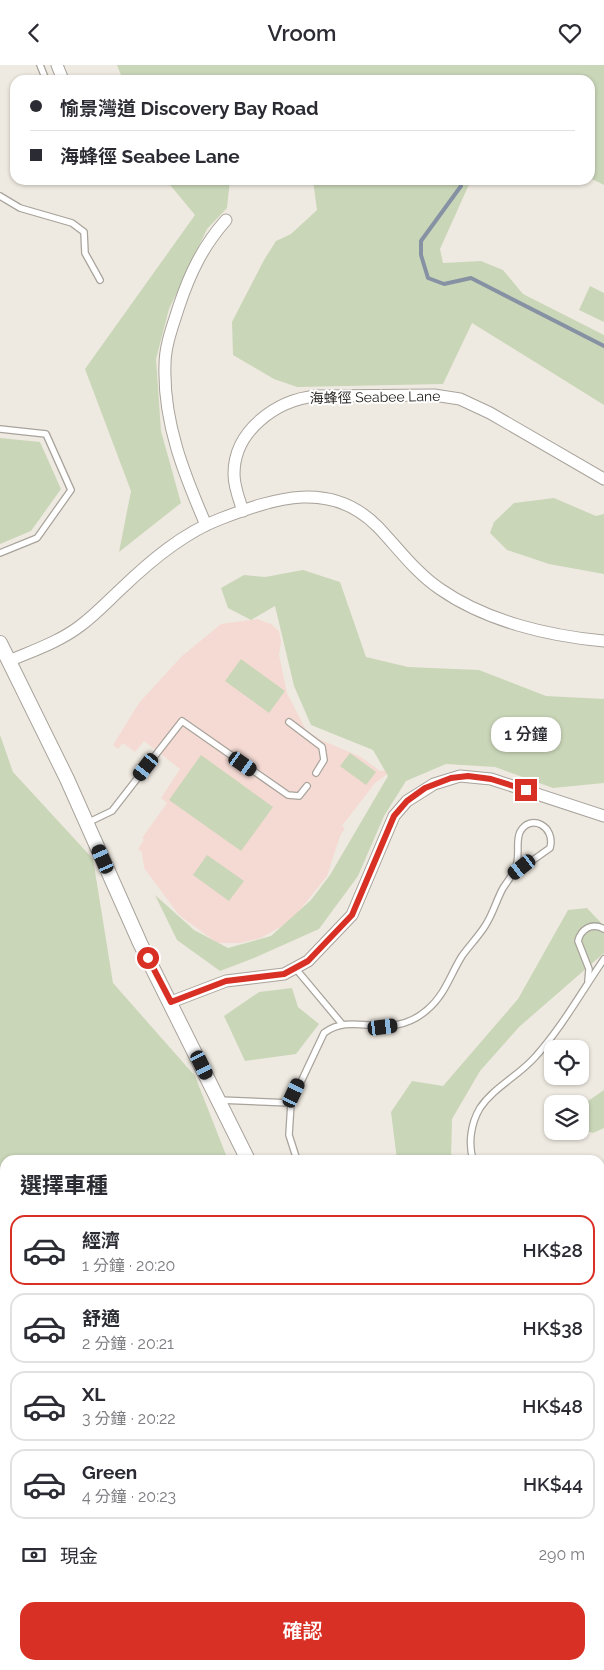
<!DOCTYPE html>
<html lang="zh-TW">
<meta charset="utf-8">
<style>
body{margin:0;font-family:Raleway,"Noto Sans TC",sans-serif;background:#f2f2f3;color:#2b2b33;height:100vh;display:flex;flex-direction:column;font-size:19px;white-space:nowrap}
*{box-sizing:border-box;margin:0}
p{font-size:16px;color:#7c7c81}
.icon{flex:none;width:28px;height:28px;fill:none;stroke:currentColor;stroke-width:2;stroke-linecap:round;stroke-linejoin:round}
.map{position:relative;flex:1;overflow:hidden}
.side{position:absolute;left:0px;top:1090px;width:605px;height:515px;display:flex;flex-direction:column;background:#fff;border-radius:15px 15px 0 0;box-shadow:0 1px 4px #0004}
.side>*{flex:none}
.hud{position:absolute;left:10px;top:10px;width:585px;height:110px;border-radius:15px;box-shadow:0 1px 4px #0004;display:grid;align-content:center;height:110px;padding:0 20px;background:#fff}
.controls{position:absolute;left:544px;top:975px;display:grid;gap:10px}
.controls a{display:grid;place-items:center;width:45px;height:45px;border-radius:10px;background:#fff;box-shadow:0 1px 4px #0004;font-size:25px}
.end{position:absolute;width:22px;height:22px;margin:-11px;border:6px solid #d93025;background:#fff;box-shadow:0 0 0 2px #fff}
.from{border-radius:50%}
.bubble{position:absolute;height:35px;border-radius:15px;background:#fff;box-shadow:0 1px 4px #0004;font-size:16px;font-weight:600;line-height:35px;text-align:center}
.car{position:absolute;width:15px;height:30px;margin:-15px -8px;border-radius:6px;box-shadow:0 0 4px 1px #0007;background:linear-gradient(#222 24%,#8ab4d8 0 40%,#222 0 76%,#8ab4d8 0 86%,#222 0)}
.hud b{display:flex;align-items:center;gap:18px;height:48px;font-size:19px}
.hud b+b{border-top:1px solid #e1e1e2}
.hud i{width:12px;height:12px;background:#2b2b33}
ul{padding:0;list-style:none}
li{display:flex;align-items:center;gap:15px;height:70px;margin:0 10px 8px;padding:0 10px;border:2px solid #e1e1e2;border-radius:15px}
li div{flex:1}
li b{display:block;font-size:19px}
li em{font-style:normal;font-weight:600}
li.active{border-color:#d93025}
li>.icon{width:45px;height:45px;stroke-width:1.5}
h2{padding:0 20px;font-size:22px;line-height:60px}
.pay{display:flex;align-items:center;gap:12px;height:55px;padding:0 20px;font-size:19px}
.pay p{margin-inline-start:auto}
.button{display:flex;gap:10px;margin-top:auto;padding:10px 20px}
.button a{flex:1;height:58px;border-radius:15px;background:#d93025;color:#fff;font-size:20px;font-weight:600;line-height:58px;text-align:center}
header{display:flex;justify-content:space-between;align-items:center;height:65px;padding:0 20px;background:#fff;font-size:22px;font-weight:600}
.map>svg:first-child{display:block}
.education{fill:#f4dad3}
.green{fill:#cad6b8}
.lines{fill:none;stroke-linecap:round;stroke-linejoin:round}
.stream{stroke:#8692a4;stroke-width:4}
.service-casing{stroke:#a8a39b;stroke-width:8}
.minor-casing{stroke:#a8a39b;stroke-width:13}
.tertiary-casing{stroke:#a8a39b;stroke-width:16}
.service{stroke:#fff;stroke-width:5.5}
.minor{stroke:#fff;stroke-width:11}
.tertiary{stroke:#fff;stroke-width:14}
.route{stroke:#d93025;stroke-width:6}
.labels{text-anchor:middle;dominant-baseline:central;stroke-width:4;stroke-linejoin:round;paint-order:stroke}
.street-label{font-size:14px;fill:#25231f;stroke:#fff}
</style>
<header><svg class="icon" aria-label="back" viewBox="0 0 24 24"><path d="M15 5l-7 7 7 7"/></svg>Vroom<svg class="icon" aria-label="heart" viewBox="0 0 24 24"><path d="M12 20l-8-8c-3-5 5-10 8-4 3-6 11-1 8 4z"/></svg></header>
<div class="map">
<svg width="604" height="1605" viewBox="0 0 604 1605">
<rect width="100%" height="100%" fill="#efeae1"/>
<!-- education -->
<polygon class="education" points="257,554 271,559 279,566 281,576 279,590 287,628 306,665 321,675 361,692 380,706 393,705 375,718 342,761 345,763 340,771 327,811 296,850 287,858 261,873 239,878 217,878 179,850 144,803 142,787 138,784 144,775 142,773 167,738 161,733 180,704 144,676 135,687 123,678 118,684 113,680 139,638 181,592 221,559"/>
<!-- green -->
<g class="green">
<polygon points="117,0 604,0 604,120 590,113 590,15 123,15"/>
<polygon points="166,115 230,115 227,143 207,164 169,244 156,294 161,366 181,438 119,487 131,426 85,304 195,150"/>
<polygon points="313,115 471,115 440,184 443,198 481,196 503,205 523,229 604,270 604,340 472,258 443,319 297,322 274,314 233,290 232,257 264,195 276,176 291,169 317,145"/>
<polygon points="590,221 604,228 604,257 579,245"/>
<polygon points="0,373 40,377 61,424 31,466 0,479"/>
<polygon points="554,433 596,451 604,449 604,509 549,499 507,485 490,468 494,457 514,438"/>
<polygon points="303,505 340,517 366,592 408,602 479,605 546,631 604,634 604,718 553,723 495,702 446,699 406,716 384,751 358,811 319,864 254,893 220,906 177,875 155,830 194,865 228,883 271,871 311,835 330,810 388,711 373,685 311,660 294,621 275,541 251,555 228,543 221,523 244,510 265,512"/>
<polygon points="241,594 285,626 269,648 225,616"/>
<polygon points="0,670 13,707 93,794 113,918 195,1011 228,1095 5,1095 5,1305 0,1300"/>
<polygon points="350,688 376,707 366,720 340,701"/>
<polygon points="201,690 273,742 241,786 169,735"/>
<polygon points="207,790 244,816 229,836 193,810"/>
<polygon points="587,843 604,861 604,888 519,962 480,1006 452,1054 451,1095 397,1095 391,1047 412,1016 443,1021 518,934 568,845"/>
<polygon points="292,923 298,942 319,959 296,989 245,996 224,951 259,927"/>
<path d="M604,1025V1063L593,1068L580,1064C580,1037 583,1040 604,1025Z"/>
<polygon points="219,1600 416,1600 416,1605 217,1605"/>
</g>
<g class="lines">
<!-- stream -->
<polyline class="stream" points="460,115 461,121 421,176 421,190 428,213 444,219 471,213 604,281"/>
<!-- service casing -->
<g class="service-casing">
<g id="service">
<polyline points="40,0 46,15"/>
<polyline points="0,131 20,143 72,158 84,167 85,188 100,215"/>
<polyline points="0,364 46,369 71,425 37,473 0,488"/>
<polyline points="289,657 322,682 324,695 316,708"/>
<polyline points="87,758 112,746 182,656 288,730 299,731 307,721"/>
<polyline points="296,904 342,959"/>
<path d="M588,916L589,904L578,876C581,864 592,857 604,864"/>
<polyline points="219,1035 291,1038"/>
<path d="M297,1095L289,1070L291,1038L324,968C354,945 389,978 427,945C445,930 450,910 462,891C469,881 478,872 485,861C493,849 496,836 503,823C507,817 512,811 515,804C521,792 515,777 520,767C530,748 556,761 550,783L512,810"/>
<path d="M473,1095C468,1078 471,1058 480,1043C494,1022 520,1010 536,991C562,962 582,926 604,894"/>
<polyline points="0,1354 5,1359"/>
<polyline points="23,1600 36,1605"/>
<polyline points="126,1600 130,1605"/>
<polyline points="50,1605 56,1600"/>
</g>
</g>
<!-- minor casing -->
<g class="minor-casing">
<g id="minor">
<polyline points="57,0 63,15"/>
<path d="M243,446C239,434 234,422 234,409C234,365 277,335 316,331L434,330L460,334L490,348L604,414"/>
<path d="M206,460C184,409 163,357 165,300C165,280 173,260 179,241C190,208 203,181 226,155"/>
<path d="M9,596C32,586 59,577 80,561C95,550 108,536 122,523C150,496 183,468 220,454C275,433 331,414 378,462C398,483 416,508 440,524C486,556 548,571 604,576"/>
<polyline points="171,937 226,916 284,909 308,896 352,850 394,751 407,736 434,719 460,711 491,714 604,751"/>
<polyline points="600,1479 604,1477"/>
<polyline points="175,1600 175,1605"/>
<polyline points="502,1600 503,1605"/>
</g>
</g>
<!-- tertiary casing -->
<g class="tertiary-casing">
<g id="tertiary">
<polyline points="0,578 67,714 140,878 248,1095"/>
<polyline points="466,1600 468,1605"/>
</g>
</g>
<!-- service -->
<use href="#service" class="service"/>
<!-- minor -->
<use href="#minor" class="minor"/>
<!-- tertiary -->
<use href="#tertiary" class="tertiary"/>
</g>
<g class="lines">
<!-- route -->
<polyline class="route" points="148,893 171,937 226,916 284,909 308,896 352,850 394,751 407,736 425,723 451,713 468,711 491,714 526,725"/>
</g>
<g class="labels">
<!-- street labels -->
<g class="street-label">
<text transform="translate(375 332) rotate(-1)">海蜂徑 Seabee Lane</text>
</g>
</g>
</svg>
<div class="controls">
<a><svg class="icon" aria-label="locate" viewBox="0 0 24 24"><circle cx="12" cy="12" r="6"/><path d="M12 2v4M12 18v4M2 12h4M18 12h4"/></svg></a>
<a><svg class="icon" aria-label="layers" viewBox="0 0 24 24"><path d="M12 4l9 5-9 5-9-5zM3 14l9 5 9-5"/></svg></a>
</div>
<i class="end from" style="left:148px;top:893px"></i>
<i class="end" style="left:526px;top:725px"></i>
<div class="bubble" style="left:491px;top:652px;width:70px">1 分鐘</div>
<i class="car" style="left:243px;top:699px;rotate:125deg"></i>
<i class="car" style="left:146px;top:702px;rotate:218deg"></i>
<i class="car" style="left:103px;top:794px;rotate:336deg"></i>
<i class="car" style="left:522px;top:802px;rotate:232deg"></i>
<i class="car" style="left:383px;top:962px;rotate:83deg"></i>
<i class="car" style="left:202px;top:1000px;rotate:154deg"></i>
<i class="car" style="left:294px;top:1028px;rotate:25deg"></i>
<div class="hud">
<b><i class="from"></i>愉景灣道 Discovery Bay Road</b>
<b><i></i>海蜂徑 Seabee Lane</b>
</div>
<section class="side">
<h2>選擇車種</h2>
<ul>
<li class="active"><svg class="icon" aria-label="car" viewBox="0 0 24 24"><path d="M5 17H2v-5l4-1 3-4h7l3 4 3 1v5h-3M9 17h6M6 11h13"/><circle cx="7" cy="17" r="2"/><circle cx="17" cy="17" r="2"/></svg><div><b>經濟</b><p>1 分鐘 · 20:20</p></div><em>HK$28</em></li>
<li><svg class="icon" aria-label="car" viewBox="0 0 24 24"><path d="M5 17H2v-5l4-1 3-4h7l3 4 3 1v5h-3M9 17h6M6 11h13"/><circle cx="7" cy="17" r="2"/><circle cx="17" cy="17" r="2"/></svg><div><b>舒適</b><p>2 分鐘 · 20:21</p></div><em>HK$38</em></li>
<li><svg class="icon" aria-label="car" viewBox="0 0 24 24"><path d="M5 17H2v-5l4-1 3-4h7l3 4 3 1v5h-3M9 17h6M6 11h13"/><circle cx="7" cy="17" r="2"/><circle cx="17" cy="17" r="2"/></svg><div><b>XL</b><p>3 分鐘 · 20:22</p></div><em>HK$48</em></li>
<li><svg class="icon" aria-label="car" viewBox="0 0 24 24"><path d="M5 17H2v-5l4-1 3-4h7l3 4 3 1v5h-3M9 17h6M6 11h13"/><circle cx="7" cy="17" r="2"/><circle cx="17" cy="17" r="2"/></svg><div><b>Green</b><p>4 分鐘 · 20:23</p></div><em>HK$44</em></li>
</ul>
<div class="pay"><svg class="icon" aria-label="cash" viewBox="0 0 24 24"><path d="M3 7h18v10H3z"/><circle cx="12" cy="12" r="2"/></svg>現金<p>290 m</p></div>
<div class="button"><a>確認</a></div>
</section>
</div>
